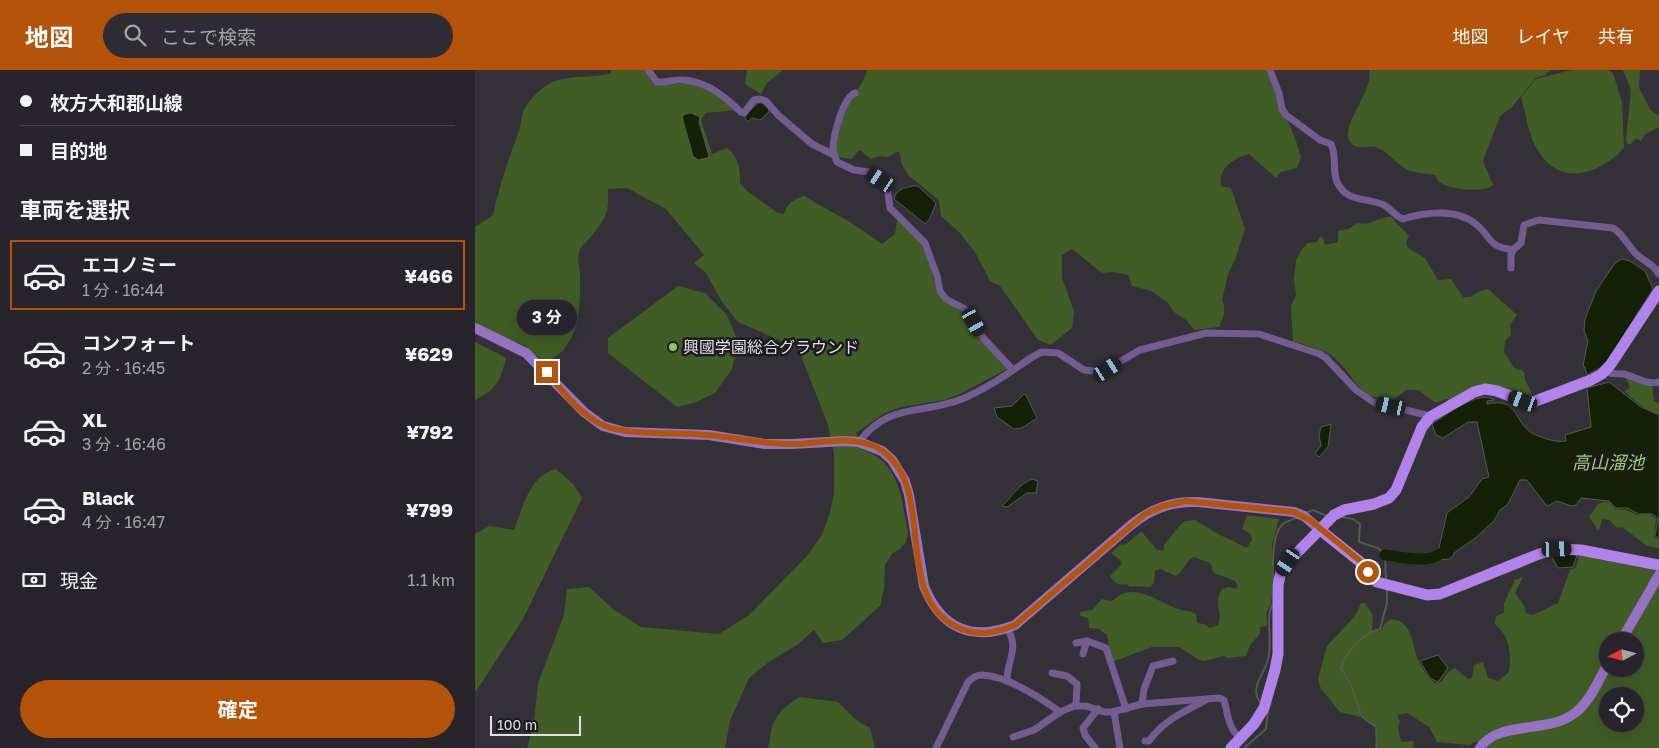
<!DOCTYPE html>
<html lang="ja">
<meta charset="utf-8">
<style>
body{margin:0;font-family:"Golos Text","Noto Sans JP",sans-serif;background:#2f2d33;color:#f1f3f6;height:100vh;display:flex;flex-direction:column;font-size:19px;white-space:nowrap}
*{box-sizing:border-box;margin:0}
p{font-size:16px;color:#a4a5a9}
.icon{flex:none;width:28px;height:28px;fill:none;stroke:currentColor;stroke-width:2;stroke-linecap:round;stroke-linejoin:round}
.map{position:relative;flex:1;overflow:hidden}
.panel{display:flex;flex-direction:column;background:#27252b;width:475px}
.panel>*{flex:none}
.hud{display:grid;align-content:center;height:110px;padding:0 20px;background:#27252b}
.needle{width:32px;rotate:263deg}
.controls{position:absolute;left:1124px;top:562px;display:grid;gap:10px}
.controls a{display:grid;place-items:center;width:45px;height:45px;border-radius:50%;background:#27252b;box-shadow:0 5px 20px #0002,0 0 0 1px #434247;font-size:25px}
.scale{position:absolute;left:15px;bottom:12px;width:91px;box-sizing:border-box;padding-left:5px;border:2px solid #e3e1e6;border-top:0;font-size:14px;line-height:18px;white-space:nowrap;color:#e3e1e6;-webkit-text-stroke:4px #1b1a1e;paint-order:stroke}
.end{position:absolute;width:22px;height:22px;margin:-11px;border:6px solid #b45309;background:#fff;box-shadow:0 0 0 2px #fff}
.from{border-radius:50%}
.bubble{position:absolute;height:35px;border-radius:18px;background:#27252b;box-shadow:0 5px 20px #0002,0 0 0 1px #434247;font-size:16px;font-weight:700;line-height:35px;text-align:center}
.car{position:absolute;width:15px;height:30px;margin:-15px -8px;border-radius:6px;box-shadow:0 0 4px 1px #0007;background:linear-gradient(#222 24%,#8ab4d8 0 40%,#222 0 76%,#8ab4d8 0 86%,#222 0)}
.hud b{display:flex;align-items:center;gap:18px;height:48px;font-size:19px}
.hud b+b{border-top:1px solid #434247}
.hud i{width:12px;height:12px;background:#f1f3f6}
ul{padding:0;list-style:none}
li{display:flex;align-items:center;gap:15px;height:70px;margin:0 10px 8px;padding:0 10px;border:2px solid transparent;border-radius:0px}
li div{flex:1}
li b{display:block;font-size:19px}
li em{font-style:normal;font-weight:700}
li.selected{border-color:#b45309}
li>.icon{width:45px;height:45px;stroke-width:1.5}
h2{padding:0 20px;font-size:22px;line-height:60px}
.pay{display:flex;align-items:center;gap:12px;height:55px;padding:0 20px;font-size:19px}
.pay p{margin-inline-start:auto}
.primary-button{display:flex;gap:10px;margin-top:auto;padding:10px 20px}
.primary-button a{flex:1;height:58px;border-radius:30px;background:#b45309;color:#fff;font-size:20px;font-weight:700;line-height:58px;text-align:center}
header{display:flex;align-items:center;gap:30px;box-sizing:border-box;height:70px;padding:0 25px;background:#b45309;color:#fff}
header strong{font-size:24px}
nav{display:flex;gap:28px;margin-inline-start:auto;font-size:18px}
.search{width:350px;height:45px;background:#2f2d33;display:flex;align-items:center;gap:12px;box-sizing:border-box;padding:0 18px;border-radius:28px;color:#a4a5a9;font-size:19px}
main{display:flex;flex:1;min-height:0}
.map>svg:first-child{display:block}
.green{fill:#415c25;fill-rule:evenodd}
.water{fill:#142107;stroke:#525b4a}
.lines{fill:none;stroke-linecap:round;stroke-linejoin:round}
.stream{stroke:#525b4a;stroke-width:2}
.river{stroke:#142107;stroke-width:11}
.street{stroke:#725d90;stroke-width:7}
.secondary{stroke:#9573c3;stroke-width:10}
.primary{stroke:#b083eb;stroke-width:11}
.route{stroke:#b45309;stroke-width:6}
.poi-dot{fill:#8ece43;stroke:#1b1a1e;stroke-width:2}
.labels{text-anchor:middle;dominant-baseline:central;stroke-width:5;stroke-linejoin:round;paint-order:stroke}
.poi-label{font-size:16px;fill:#e3e1e6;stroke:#1b1a1e;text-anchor:start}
.water-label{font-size:18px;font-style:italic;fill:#9cd265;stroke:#1b1a1e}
</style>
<header>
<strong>地図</strong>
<div class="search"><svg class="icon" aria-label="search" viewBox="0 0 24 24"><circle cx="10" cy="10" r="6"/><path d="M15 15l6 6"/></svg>ここで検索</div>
<nav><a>地図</a><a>レイヤ</a><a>共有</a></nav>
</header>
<main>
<section class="panel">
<div class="hud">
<b><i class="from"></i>枚方大和郡山線</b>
<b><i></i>目的地</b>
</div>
<h2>車両を選択</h2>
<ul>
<li class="selected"><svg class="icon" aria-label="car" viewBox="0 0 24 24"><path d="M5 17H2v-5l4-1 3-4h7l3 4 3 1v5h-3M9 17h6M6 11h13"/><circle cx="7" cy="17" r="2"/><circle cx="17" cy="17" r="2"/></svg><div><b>エコノミー</b><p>1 分 · 16:44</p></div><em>¥466</em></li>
<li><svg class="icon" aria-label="car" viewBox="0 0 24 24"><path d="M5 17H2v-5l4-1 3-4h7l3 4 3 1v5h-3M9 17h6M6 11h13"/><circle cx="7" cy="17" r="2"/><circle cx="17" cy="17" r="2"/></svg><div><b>コンフォート</b><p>2 分 · 16:45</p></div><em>¥629</em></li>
<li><svg class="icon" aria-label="car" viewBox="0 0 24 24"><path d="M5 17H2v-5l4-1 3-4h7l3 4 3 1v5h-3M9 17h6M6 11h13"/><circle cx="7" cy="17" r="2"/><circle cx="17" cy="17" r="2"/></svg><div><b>XL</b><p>3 分 · 16:46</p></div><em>¥792</em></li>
<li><svg class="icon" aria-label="car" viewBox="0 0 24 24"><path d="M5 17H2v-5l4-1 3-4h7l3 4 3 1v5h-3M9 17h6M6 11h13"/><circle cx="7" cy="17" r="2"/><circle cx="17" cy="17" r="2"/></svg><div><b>Black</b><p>4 分 · 16:47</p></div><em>¥799</em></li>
</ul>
<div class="pay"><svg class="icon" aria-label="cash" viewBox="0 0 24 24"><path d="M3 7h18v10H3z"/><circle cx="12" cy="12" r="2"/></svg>現金<p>1.1 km</p></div>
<div class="primary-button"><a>確定</a></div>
</section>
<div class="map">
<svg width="1184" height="678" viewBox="0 0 1184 678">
<rect width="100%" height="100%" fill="#343139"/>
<!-- green -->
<g class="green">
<path d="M136,0H171C186,28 201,6 226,16C240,21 251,31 261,40L231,43L226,50L237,84L252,78C263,85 266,101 265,113L272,121L303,143L309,144C312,133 318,130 329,126L378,154L407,174L420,164L422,150L449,175L462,222L489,240L534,298L487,323L470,330L426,337L408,344L381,363L387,379C426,393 426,428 433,463L431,472L425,479L417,484L410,495L409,519L405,536L367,570L348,573L339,560L322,575L295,591L274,608L255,651L250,678H52L59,653L63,613L89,545L92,519L114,517L138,539L166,557L244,564L274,545L331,487L347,465L355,442L359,423V384L353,355L323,278L263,252L247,232L231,203L219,193L229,185L191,139L152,118L133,119C134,145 131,148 115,168C111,172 105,177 104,183C102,190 105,200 105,206C106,236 104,282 69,292L50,276L0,254V157L18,145C24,116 34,89 44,61C46,53 46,44 51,36C57,27 69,15 80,11C100,4 117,9 136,3Z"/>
<polygon points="272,0 308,0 292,13 286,24 270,14"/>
<path d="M392,0H792L820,68L826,87L822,98L806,102L801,108L774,84C758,89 744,96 746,116L756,118L770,159L760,190L753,204L747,230C752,240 748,248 744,257L719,260L711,250L699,242L692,232L676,221L657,216L653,205L638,202L627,203L597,179L587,185V208L599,241L597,258L576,275L563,270L525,216L515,211L500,182L483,161L466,146L464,131L458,125L434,106L427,95L424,81L413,87L405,86L396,89L385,80L382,82L377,89L361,87C360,75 362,47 370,37C378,25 388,15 392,0Z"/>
<path d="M894,0H1075L1070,5L1061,8L1036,38L1025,46L1008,91L1018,115C1009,124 974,119 964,112C962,110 961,107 960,105C951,104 940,103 933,100C921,95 913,81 901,77C894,75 885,80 878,75C859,62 900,20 894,0Z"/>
<path d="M1096,0H1133L1138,3L1147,32L1149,78C1124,105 1084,118 1062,79C1053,65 1051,44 1046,27L1061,9Z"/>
<polygon points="1148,0 1165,0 1164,18 1175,39 1184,46 1184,57 1169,65 1166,71 1161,68 1156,74 1152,74 1151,69 1156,20"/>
<path d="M912,147H917C922,155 929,159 934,166L931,172L933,178L950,188L963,210L976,209L988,227H995L1005,221L1013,219L1042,245L1035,255L1036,265L1030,271L1029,283C1037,290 1035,300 1047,300L1050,304C1048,313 1058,319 1057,328L1020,317L976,330L971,329L961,333L943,320H931L917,331C881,327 883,310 861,289C850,279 832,276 818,271L816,236L821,225L819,209L821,190L827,179L833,173L842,172L845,167L848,168L850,175L863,172V161L873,159L883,153L891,154Z"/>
<polygon points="203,216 230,223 252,245 263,271 257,299 240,323 219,333 202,337 133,283 133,268"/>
<path d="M0,272L31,288C25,311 22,319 0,330Z"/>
<path d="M1150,306L1177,315L1179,331L1184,334V344C1172,341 1159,331 1150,321L1155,318Z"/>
<path d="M81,399L99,415L107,428L48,549L2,620L0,621V464L14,456L39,460C48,437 54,406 81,399Z"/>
<path d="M1129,432L1135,433L1140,439L1151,440L1162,445L1175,444L1181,449L1179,467L1181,469H1184V478L1172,476L1147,457L1142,458L1134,450L1127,449L1124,461C1119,457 1119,452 1114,447L1123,434Z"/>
<path d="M772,445L804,449L797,474V525L796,534L791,543L792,556L785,557V564L775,575L771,586L752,588L749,586L729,591L724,590L704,577H677L637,592L632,565L624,559L614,558L613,548L606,546L604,542L617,540L627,529L637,531C641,528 645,524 650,523C667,518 685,532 698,537C706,541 713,540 721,544L722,553L729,554L735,558L743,555C749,541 737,536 747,519L754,517L760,519L763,516L760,511L739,503L735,493L719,487C710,491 709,501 701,506L685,499L680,501L679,513L675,517L660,516L655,517L651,514C643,516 640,513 635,506L647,494L645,490L636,483L646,474L648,475C657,472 659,465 667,462L682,480H689V475L705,455L710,451L720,450L743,464L772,478L777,469L775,464L767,459Z"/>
<path d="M1104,485L1184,495V678H1013L1015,672H1000L994,675L962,672L954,657L932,643L922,645L925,650L923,658L926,672L939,671L938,678H900L902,657L886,647L865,642L846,619L843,609L852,576L880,546L886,533H890L898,545L897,560L906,561L910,553L916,549C938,551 937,575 943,590C947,598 953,608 960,613L966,612L974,601L980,598L993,609L997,608L999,595L1008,592L1013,608L1023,611L1034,602C1037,584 1034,565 1020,554L1021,546L1029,543V533L1040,510L1048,507L1040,523L1050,537L1051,543L1058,545L1083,533L1095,500L1101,498ZM1132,571H1160V599H1132ZM1132,626H1160V654H1132Z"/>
<path d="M325,627L363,632L381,650L395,658L400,678H293C295,671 295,664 297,657C301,643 313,634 325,627Z"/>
</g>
<!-- water -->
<g class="water">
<polygon points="283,33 287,33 293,38 294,42 285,50 277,48 272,52 270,48 271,44"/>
<polygon points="216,43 225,47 224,52 234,86 232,88 223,90 218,86 207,47 210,44"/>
<path d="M438,116H443L461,133L455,148L450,154L419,129C421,119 429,118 438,116Z"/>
<polygon points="1147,189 1155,191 1170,201 1178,219 1130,295 1112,305 1110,297 1108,296 1113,271 1109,261 1110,249 1121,221 1140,193"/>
<path d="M1134,312L1166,337L1184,345V468L1180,466L1183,449L1178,444H1164L1152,438H1141L1134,431L1106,428L1101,435L1096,436L1082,431L1072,436L1052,410H1045L1033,434L1025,440L1019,451L999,469L979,483L978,486L974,489L961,490L958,485L964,478L972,443L994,427L1007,409L1014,407L1002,352H993L968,368L961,365L957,354C971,345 1004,319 1019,330L1012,331V334C1044,327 1037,350 1057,363C1061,366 1067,367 1072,369C1079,371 1083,372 1091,371L1090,365L1116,357L1112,318Z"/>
<polygon points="549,324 551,325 562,348 547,358 539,359 522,347 519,338 537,336"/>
<polygon points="856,354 853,377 844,387 840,383 846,376 844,365 846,357"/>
<path d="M557,409L563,411L561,423H552L532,437L527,436C537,427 544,414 557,409Z"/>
<polygon points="1085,483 1102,485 1098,497 1083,498 1076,485"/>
<polygon points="963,585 973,598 963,612 955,608 945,591"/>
</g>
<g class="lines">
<!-- stream -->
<g class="stream">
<polyline points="831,443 838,440 852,446"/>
<polyline points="867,447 878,449 885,454 884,472 903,478 910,485 911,510"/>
<path d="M798,511C798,496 796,464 808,454C812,451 818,449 823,447"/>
<path d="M785,632C774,618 790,603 793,589C798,571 790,550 797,535"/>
<polyline points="769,678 791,659 793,640"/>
<path d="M902,678L901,657L887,647L876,615L866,598C871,582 889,562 905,559L912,533V519"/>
</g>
<!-- river -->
<path class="river" d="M910,485C932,487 954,496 972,479"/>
<!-- street -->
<g class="street">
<path d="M173,0L182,12C191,13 200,9 209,10C233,12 250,27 266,42L269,43L279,30L285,29L291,31L303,45L337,74L359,85"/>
<path d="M795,0L804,23L807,39L811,45L845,70L856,74C862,86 857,100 862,112C872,133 891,127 909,135C916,139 920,146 928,149C950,142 983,138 1002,155C1019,170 1012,176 1038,180"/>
<path d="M380,23C368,28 359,63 358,77C358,82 360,87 362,92L379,100L394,102L412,116L415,138L450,173L462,206L465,221L471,229L490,239L509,269L538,300"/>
<path d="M1036,198V185L1038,180L1046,173L1049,155L1064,150L1138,158C1149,165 1152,174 1160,183C1168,191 1178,193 1184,204"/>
<path d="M1129,301C1136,305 1142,303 1149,304C1161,307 1172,315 1184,312"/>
<path d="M384,372C414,332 447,345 487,329C512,319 536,301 559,286L567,282L583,283L609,300L627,302L665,280L731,263L784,264L845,284L851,288L881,320L898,332L951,345L955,347"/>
<polyline points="601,573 612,571 631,578 651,639"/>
<polyline points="608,584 612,571"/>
<polyline points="577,603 592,606 602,614 601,636"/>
<path d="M532,611C532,589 545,579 532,558"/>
<polyline points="667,634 669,619 678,596 698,591"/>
<polyline points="639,642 645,678"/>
<path d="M538,667L559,660L585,642L599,636H611L629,642H637L667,634L744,628L749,630C753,644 753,658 765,668"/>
<path d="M670,671H674C689,650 710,641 733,629"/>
<path d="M461,678L493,612C497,608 501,605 507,605C532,606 566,628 585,642"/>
<polyline points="620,678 610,665 608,658 623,639"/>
</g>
<!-- secondary -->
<g class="secondary">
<path d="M0,258L51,283L109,342L128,356L150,362L234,365L290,374H317L370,371L384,372L407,381L417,390L430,411L434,425L449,516C466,559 498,572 540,555L656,455C676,439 696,431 723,432L819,442L829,446L844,459"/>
<polyline points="1146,571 1184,505"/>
<path d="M1005,678C1022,651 1071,663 1097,645C1114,634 1123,612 1132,595"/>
</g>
<!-- primary -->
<g class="primary">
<polyline points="844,459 889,495 896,507 902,512 952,525 965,524 1064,484 1082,479 1106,480 1184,495"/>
<polyline points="756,678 779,654 789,638 800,600 803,584 803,515 806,502 813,492 859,445 869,440 899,434 914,428 921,420 947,357 955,347 999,322 1010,319 1022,321 1048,331 1058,332 1116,310 1127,304 1136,294 1184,221"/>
</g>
</g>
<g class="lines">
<!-- route -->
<path class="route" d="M72,302C87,321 107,347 130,356C156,366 201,362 231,365C261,367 290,375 321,374C348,373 382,364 406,380C463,418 416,524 482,557C502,567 521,563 540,555L670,444L688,436L711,431L819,442L835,450L884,490L893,502"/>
</g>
<!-- markers -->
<circle class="poi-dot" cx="198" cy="277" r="5"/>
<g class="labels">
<!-- poi labels -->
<g class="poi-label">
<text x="208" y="277">興國学園総合グラウンド</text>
</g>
<!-- water labels -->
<g class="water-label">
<text x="1133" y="392">高山溜池</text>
</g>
</g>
</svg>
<div class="controls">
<a><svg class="needle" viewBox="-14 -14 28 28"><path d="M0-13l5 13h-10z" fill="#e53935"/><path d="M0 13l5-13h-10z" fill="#a4a5a9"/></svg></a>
<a><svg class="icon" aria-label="locate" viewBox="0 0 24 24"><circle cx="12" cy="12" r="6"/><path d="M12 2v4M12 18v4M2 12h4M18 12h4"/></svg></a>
</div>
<div class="scale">100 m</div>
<i class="end from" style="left:893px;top:502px"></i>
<i class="end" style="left:72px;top:302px"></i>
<div class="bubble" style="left:42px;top:230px;width:60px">3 分</div>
<i class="car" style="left:406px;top:110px;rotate:304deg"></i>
<i class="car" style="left:499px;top:252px;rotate:151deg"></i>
<i class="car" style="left:633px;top:299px;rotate:58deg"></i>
<i class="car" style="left:1048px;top:331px;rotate:290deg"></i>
<i class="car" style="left:916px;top:336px;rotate:283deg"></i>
<i class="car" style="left:1082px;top:479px;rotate:88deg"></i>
<i class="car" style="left:813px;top:492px;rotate:214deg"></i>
</div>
</main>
